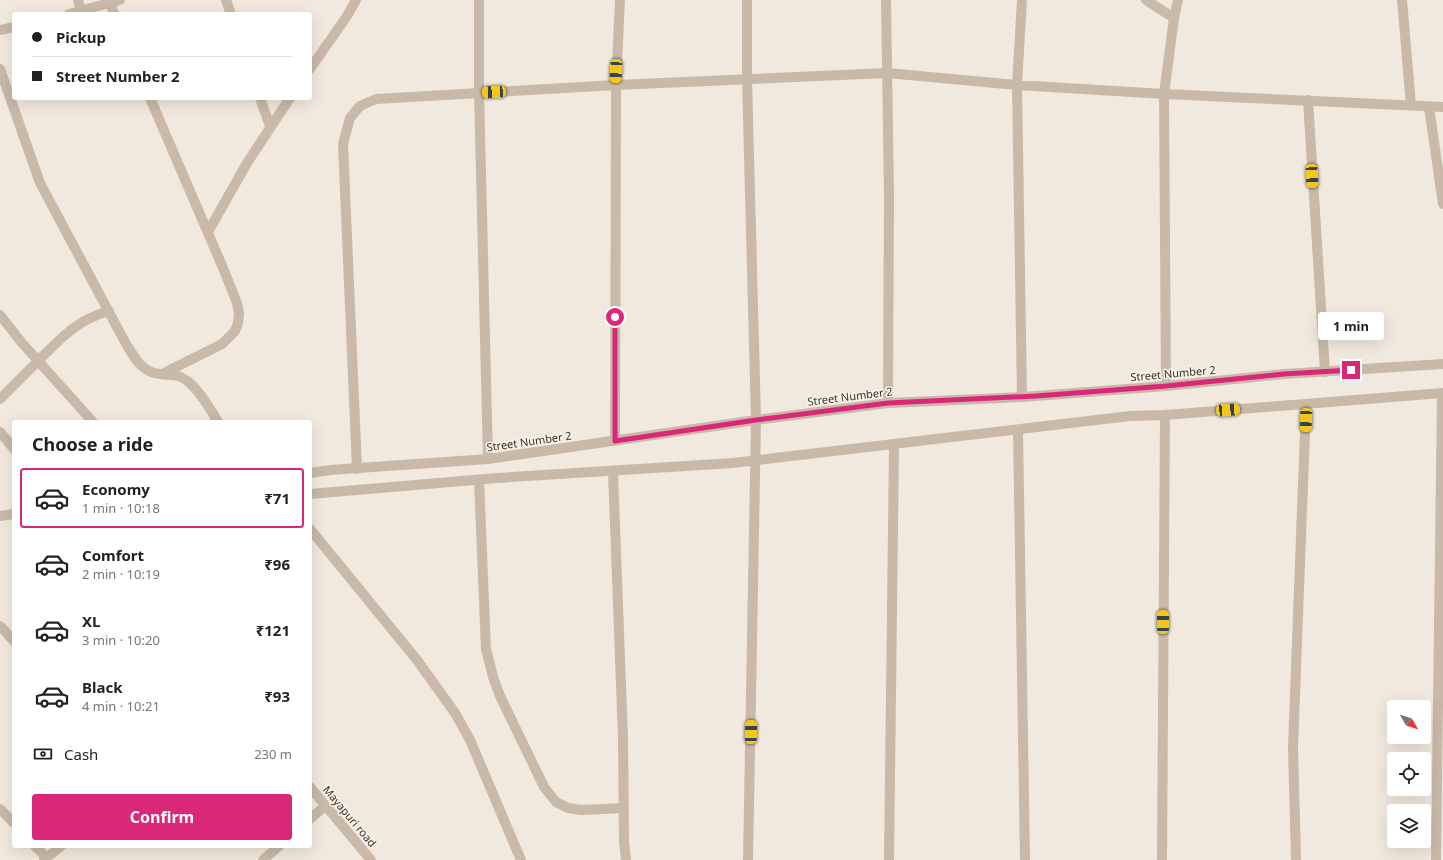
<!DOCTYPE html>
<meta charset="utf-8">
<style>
body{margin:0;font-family:"Noto Sans",sans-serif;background:#f2f2f2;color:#222;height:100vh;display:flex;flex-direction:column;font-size:15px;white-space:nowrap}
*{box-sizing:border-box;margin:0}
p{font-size:13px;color:#767676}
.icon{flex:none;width:22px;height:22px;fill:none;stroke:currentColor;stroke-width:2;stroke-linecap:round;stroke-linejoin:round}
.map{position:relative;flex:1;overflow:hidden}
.details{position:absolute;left:12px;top:420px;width:300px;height:428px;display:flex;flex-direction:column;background:#fff;border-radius:4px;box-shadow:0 4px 16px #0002}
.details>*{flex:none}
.top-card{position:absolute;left:12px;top:12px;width:300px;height:88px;border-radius:4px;box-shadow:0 4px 16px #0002;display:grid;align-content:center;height:88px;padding:0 20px;background:#fff}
.needle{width:26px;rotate:129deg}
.fabs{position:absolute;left:1387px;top:700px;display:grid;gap:8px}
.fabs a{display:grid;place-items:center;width:44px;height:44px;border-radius:4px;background:#fff;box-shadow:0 4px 16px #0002;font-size:20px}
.end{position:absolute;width:18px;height:18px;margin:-9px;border:5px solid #db2777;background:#fff;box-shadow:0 0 0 2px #fff}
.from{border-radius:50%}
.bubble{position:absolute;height:28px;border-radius:4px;background:#fff;box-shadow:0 4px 16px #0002;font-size:13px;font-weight:700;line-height:28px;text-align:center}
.car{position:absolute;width:12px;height:24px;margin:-12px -6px;border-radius:5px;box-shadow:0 0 3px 1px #0007;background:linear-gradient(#f5c518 24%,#345 0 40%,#f5c518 0 76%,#345 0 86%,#f5c518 0)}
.top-card b{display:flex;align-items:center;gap:14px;height:38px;font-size:15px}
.top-card b+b{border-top:1px solid #e0e0e0}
.top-card i{width:10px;height:10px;background:#222}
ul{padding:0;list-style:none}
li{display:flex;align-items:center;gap:12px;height:60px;margin:0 8px 6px;padding:0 12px;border:2px solid transparent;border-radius:4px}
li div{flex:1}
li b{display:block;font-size:15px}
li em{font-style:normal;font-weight:700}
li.on{border-color:#db2777}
li>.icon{width:36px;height:36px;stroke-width:1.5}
h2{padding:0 20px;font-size:18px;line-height:48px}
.pay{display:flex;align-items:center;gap:10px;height:44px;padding:0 20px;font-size:15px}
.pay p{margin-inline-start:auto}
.cta{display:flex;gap:8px;margin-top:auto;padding:8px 20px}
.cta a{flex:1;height:46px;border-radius:4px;background:#db2777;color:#fff;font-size:16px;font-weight:700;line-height:46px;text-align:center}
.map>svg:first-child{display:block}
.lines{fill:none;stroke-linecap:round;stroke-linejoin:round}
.minor{stroke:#c9b9a9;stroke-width:10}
.route{stroke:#db2777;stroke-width:5}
.labels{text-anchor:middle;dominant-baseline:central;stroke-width:3;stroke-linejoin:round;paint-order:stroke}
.street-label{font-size:11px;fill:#362e29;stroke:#f9f2e9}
</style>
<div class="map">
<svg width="1443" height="860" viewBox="0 0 1443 860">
<rect width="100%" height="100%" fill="#f1e9dd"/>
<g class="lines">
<!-- minor -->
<g class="minor">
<polyline points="78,0 81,11"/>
<polyline points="226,0 231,14"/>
<polyline points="479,0 479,93 488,459"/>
<polyline points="747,0 747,80 756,420 748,860"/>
<polyline points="886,0 889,195 888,403"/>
<polyline points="1146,0 1174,18"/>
<polyline points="1402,0 1411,105"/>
<polyline points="110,3 114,14"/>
<polyline points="69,14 120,0"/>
<polyline points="0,30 14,27"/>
<path d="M0,69L40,183L125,342C134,357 141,372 160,374C171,376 176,373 186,380C197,387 212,411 218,422"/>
<polyline points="310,69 347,16 356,0"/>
<polyline points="150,98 223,268 237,303 239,314 238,323 235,331 222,344 164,373"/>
<polyline points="260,98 270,126"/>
<polyline points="1308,100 1325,372"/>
<polyline points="1429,107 1443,204"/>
<polyline points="208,232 247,163 290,98"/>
<polyline points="0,315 22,343 93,422"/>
<polyline points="1166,386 1164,94 1174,18 1178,0"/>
<polyline points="1022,397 1017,85 1022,0"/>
<path d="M0,399C13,386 26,373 39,360C62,337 77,320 109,311"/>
<polyline points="1018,430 1025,860"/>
<polyline points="0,432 14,449"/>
<polyline points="615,441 616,85 620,0"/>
<polyline points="357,469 343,144 350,118 360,106 376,99 616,85 887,73 1017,85 1164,94 1443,107"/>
<polyline points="613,471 623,739 624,841 626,860"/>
<polyline points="310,473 330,470 488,459 756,420 888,403 1022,397 1166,386 1284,374 1443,364"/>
<polyline points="479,480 486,649 493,677 500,696 544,787 556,802 568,808 581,810 623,808"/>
<polyline points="310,494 497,478 733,463 1130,416 1165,415 1443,393"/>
<polyline points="0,516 14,514"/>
<polyline points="310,529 417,660 455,713 470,740 521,860"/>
<polyline points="0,626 14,641"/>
<polyline points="310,787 371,860"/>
<polyline points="0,809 14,823"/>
<polyline points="310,819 325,806"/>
<polyline points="35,846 47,858"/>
<polyline points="44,860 61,846"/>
<polyline points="263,860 279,846"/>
<polyline points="889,860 894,445"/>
<polyline points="1162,860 1165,415"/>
<polyline points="1296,860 1293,747 1306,405"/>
<polyline points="1436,860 1442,394"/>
</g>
</g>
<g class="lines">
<!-- route -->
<polyline class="route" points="615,317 615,441 756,420 888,403 1036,396 1166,386 1284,374 1351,370"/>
</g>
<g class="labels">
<!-- street labels -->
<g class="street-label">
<text transform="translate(1173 373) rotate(-5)">Street Number 2</text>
<text transform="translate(850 396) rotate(-7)">Street Number 2</text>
<text transform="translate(529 441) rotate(-8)">Street Number 2</text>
<text transform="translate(350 816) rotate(50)">Mayapuri road</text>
</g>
</g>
</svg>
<div class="fabs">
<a><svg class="needle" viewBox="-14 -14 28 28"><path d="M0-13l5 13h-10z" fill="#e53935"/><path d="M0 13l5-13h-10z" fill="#767676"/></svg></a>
<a><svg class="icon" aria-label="locate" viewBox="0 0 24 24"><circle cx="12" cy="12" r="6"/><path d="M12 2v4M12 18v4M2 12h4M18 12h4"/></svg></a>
<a><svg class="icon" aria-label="layers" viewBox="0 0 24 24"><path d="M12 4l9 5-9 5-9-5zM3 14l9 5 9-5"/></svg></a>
</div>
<i class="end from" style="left:615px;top:317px"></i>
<i class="end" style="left:1351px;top:370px"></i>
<div class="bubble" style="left:1318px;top:312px;width:66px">1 min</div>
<i class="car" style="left:616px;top:71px;rotate:183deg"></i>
<i class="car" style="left:494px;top:92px;rotate:267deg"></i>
<i class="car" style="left:1312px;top:176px;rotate:177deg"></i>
<i class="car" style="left:1228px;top:410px;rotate:86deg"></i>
<i class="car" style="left:1306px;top:420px;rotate:182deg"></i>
<i class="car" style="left:1163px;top:622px;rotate:0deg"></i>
<i class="car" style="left:751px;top:732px;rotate:1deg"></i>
<div class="top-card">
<b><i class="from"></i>Pickup</b>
<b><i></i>Street Number 2</b>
</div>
<section class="details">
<h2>Choose a ride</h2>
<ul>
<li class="on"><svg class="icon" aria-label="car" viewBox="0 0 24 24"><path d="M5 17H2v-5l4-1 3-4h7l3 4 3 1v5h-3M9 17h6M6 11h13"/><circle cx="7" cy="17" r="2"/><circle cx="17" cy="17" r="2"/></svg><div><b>Economy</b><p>1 min · 10:18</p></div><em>₹71</em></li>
<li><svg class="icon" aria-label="car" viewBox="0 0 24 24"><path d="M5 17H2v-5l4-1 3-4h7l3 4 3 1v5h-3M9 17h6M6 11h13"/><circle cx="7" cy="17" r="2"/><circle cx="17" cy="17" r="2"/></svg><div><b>Comfort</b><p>2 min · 10:19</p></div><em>₹96</em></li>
<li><svg class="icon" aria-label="car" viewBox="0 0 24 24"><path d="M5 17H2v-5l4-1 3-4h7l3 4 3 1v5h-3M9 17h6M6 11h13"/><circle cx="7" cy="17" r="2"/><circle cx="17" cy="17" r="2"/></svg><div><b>XL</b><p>3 min · 10:20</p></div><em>₹121</em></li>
<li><svg class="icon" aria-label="car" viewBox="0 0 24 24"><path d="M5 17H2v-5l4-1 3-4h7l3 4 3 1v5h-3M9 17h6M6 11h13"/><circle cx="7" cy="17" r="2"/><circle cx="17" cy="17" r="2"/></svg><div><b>Black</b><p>4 min · 10:21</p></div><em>₹93</em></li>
</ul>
<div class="pay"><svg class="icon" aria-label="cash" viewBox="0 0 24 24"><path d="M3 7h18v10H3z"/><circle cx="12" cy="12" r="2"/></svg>Cash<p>230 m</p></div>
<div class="cta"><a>Confirm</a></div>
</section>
</div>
